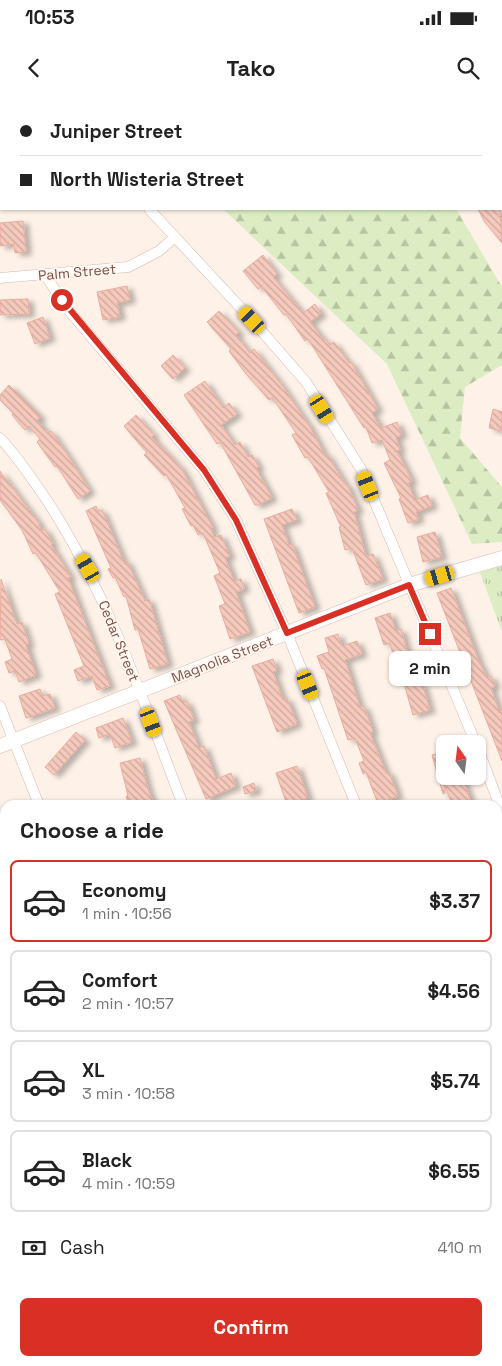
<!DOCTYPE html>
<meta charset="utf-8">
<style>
body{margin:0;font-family:"Space Grotesk",sans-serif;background:#f6f6f6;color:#222;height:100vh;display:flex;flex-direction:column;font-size:19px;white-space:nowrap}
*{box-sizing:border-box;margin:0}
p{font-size:16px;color:#767676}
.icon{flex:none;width:28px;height:28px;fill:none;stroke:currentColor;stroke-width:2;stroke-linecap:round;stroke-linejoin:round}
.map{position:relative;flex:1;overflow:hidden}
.panel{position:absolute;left:0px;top:700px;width:502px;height:566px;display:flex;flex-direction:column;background:#fff;border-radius:15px 15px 0 0;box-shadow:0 1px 4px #0004}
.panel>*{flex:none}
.guide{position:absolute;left:0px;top:0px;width:502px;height:110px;box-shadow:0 1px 4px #0004;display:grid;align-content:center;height:110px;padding:0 20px;background:#fff}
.needle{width:32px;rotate:346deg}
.controls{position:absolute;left:436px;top:635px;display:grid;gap:10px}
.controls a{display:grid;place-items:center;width:50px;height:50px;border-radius:8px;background:#fff;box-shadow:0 1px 4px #0004;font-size:25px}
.end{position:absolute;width:22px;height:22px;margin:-11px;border:6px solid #d93025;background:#fff;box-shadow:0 0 0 2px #fff}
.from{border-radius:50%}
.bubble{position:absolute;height:35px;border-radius:8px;background:#fff;box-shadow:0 1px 4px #0004;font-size:16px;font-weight:700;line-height:35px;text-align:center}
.car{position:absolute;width:15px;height:30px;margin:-15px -8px;border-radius:6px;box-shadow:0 0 4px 1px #0007;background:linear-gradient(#f5c518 24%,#345 0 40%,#f5c518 0 76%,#345 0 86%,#f5c518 0)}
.guide b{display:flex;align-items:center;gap:18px;height:48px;font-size:19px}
.guide b+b{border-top:1px solid #e0e0e0}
.guide i{width:12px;height:12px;background:#222}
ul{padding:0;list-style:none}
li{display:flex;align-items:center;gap:15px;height:82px;margin:0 10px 8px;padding:0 10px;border:2px solid #e0e0e0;border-radius:8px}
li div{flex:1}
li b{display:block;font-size:19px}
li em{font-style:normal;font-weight:700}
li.selected{border-color:#d93025}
li>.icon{width:45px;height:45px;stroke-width:1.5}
h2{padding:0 20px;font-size:22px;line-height:60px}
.pay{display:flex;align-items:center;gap:12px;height:55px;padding:0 20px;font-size:19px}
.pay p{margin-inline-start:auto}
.cta{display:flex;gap:10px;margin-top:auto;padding:10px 20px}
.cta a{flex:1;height:58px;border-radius:8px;background:#d93025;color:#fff;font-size:20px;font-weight:700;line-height:58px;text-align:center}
.status{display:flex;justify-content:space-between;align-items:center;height:35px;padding:0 25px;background:#fff;direction:ltr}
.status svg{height:14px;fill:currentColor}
header{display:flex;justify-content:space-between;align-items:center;height:65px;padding:0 20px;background:#fff;font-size:22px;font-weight:700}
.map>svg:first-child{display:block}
.grass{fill:url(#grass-tufts)}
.forest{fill:url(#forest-firs)}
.building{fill:url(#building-back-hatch);stroke:#e9ac9c;filter:url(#shadow)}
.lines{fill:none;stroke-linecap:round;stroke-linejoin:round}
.lane-casing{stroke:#d4b9af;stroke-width:6}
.street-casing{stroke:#d4b9af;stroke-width:11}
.secondary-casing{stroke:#d9b9ae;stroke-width:15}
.lane{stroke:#fff;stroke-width:5}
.street{stroke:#fff;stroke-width:10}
.secondary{stroke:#fff;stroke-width:14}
.route{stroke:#d93025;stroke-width:6}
.labels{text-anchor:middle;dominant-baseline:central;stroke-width:4;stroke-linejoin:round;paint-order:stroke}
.street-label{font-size:14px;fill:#7a5249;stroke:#fff6ef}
</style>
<div class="status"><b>10:53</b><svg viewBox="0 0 49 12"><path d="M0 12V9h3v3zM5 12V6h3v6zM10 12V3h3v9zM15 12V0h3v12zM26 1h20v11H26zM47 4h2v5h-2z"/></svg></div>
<header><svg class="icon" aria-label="back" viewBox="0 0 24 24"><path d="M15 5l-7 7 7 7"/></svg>Tako<svg class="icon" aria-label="search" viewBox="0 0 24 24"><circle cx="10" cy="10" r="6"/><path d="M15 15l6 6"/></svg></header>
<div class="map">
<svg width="502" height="1266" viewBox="0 0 502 1266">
<defs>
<pattern id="grass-tufts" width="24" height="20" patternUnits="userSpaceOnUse" patternTransform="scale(1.25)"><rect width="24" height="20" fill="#dcedc4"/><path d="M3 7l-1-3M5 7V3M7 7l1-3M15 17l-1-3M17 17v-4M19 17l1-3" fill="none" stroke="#b7c3a1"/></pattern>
<pattern id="forest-firs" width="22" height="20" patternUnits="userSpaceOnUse" patternTransform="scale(1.25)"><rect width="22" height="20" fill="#dcedc4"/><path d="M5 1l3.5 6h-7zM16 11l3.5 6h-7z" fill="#b7c3a1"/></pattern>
<pattern id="building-back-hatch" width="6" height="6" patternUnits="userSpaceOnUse" patternTransform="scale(1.25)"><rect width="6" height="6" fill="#f5cabd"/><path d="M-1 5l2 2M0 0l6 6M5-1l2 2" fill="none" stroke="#cba79c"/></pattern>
<filter id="shadow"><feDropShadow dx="5.5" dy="3" stdDeviation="2.5" flood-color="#0004"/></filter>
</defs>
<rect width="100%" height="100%" fill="#fef1e7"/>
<!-- grass -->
<polygon class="grass" points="502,466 502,532 479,470"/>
<!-- forest -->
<g class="forest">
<polygon points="107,0 448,0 108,1"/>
<polygon points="223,109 456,109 502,187 502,265 465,287 460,338 502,387 502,442 472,444 387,264"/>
</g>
<!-- building -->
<g class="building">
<polygon points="478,109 500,109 502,143 484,121"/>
<polygon points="23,121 26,152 15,153 14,144 0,146 0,123"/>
<polygon points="263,155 277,174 273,177 303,213 315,204 321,214 310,222 324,240 326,239 330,245 334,242 349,263 351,262 378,309 372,313 381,328 397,322 402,335 396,337 400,350 397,351 412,381 408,383 415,400 428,395 432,406 416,412 419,419 408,423 399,399 401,398 384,363 390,360 382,340 372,343 366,327 364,328 308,239 305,241 286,214 284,215 261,186 258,189 243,171"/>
<polygon points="127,186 130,200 117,203 120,217 103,220 97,192"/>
<polygon points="28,199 29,214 0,215 0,200"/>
<polygon points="219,211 239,232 236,235 250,253 254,249 284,288 310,327 325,355 327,354 346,385 347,384 358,410 354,412 366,457 373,454 383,479 366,485 352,448 345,450 339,427 341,427 326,393 329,392 308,357 305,358 292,335 296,333 272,297 269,300 246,274 229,251 231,249 207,222"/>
<polygon points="43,217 50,238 35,244 27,223"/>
<polygon points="173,255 185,268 173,279 161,266"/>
<polygon points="205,281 223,308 229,303 237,314 221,325 235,345 240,342 248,357 252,355 259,367 256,368 272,398 258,405 255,405 220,342 217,344 184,295"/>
<polygon points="9,285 41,317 37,320 48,333 51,331 69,357 90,391 78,399 57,366 55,367 37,342 40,339 29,326 25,330 12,315 13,313 0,300 0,295"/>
<polygon points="493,309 502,312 502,331 489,328"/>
<polygon points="136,315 154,335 152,337 182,369 213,428 211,429 214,437 221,435 230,456 225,458 234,481 241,479 244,489 236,492 250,532 230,539 219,506 225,504 214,476 220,473 203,433 198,435 193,425 191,426 182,409 185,408 166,374 164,376 144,355 147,353 124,326"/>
<polygon points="0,371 39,423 41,430 45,429 53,444 51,445 71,477 68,478 110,586 97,590 92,576 78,581 74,570 84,566 55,494 60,492 36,453 33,454 22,430 0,400"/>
<polygon points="96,406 98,411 102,410 124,462 127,461 145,501 149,499 168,564 150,569 138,529 135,530 126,496 124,497 115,477 113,478 108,469 111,468 86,411"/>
<polygon points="292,409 297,420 282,425 289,445 292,444 315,507 299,513 264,419"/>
<polygon points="435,432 442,457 423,462 417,437"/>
<polygon points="1,479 17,524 22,522 29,544 26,545 36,575 19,582 15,571 9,573 5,562 12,559 5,539 0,540"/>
<polygon points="451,488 479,562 487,578 491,576 495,586 491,588 499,611 502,610 502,661 437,493"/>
<polygon points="390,513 396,531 401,529 416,584 422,583 430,610 413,615 403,580 400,581 390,543 384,545 375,518"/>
<polygon points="338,534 342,546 357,541 362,554 345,560 360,607 364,606 373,632 370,633 386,673 389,672 398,696 378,704 366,672 363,674 359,663 364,661 355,638 348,640 324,568 322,569 317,556 329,552 325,538"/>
<polygon points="273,559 277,570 273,572 283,600 287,598 297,624 277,632 252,566"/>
<polygon points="40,589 42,596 50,594 55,608 26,618 19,596"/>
<polygon points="180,595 183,603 187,601 194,620 189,622 199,648 204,646 216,679 231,673 236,686 206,699 164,601"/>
<polygon points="123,618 132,642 115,648 110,634 99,638 96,628"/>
<polygon points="76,632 85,640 54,675 45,667"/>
<polygon points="445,651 445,676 462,676 472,705 452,705 445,685 445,693 443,694 432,655"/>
<polygon points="140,658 147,686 154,705 129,705 126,696 128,696 120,663"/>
<polygon points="297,666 308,698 287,705 276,673"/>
<polygon points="254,683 256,691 245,694 243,687"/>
</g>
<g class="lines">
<!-- lane casing -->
<g class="lane-casing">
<g id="lane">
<polyline points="0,1061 5,1068"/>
<polyline points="498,1103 502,1102"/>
<polyline points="0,1110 5,1122"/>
<polyline points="0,1213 5,1225"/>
<polyline points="21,1261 23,1266"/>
<polyline points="73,1261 75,1266"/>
<polyline points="246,1261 248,1266"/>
</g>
</g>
<!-- street casing -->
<g class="street-casing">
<g id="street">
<polyline points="75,0 75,1"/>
<polyline points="149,109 252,220 306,282 361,369 476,644"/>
<polyline points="45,175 70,212 204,370 236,420 287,533 356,705"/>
<polyline points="0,178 128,167 159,151 175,137"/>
<path d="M0,338C18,357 33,380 48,402C109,496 143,601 183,705"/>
<polyline points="0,606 39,705"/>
<polyline points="478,648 502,712"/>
</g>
</g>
<!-- secondary casing -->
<g class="secondary-casing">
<g id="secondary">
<polyline points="0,646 409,485 502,458"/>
<polyline points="498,950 502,948"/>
<polyline points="498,972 502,970"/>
<polyline points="0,1141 5,1139"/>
<polyline points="0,1161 5,1158"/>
</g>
</g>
<!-- lane -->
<use href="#lane" class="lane"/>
<!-- street -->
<use href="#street" class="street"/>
<!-- secondary -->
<use href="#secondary" class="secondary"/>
</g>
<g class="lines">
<!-- route -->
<polyline class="route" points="62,200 204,370 236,420 287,533 409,485 430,534"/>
</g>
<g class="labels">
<!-- street labels -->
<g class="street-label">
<text transform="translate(77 172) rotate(-5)">Palm Street</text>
<text transform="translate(119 541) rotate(68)">Cedar Street</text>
<text transform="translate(222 559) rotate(-21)">Magnolia Street</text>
</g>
</g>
</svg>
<div class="controls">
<a><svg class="needle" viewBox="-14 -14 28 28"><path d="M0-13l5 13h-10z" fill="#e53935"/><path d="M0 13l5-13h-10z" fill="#767676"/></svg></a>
</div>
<i class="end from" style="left:62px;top:200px"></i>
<i class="end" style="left:430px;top:534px"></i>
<div class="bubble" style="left:389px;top:551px;width:82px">2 min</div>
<i class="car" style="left:252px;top:220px;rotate:317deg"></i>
<i class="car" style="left:322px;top:309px;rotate:148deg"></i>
<i class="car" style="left:368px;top:386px;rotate:338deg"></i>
<i class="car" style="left:88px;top:468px;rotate:330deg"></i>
<i class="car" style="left:440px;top:476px;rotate:254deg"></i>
<i class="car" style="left:308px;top:585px;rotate:158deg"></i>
<i class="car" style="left:151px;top:622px;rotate:159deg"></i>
<div class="guide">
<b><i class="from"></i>Juniper Street</b>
<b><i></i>North Wisteria Street</b>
</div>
<section class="panel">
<h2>Choose a ride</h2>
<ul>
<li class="selected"><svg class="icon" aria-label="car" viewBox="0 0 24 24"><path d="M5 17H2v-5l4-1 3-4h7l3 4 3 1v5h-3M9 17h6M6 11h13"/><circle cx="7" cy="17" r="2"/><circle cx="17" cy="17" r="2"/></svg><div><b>Economy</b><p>1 min · 10:56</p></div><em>$3.37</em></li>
<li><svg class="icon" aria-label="car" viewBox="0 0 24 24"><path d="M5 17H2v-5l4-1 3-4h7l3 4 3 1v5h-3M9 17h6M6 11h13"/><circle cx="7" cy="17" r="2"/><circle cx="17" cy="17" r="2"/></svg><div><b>Comfort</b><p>2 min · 10:57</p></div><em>$4.56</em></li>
<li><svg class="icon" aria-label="car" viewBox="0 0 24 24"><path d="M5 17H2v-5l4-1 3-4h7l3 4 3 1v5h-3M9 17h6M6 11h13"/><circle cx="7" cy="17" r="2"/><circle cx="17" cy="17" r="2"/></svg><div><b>XL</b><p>3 min · 10:58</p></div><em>$5.74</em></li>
<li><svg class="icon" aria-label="car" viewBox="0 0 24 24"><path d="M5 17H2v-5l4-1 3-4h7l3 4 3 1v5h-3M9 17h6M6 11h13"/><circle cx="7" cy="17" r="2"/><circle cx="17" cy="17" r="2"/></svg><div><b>Black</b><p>4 min · 10:59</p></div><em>$6.55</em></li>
</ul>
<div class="pay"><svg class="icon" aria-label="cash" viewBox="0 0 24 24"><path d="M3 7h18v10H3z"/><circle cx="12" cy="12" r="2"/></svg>Cash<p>410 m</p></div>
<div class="cta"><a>Confirm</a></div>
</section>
</div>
